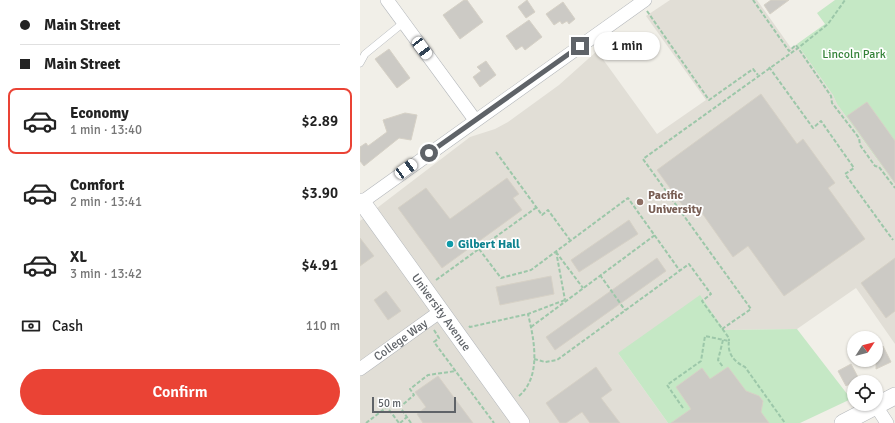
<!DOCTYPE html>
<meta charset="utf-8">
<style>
body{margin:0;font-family:Signika,sans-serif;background:#f6f6f6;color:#222;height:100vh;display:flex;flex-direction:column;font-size:15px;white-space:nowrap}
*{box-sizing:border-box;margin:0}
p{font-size:13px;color:#767676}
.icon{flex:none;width:22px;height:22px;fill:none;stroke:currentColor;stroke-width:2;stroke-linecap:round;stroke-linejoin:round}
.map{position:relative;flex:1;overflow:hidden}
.panel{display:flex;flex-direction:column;background:#fff;width:360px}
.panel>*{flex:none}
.top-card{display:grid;align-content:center;height:88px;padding:0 20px;background:#fff}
.needle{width:26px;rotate:54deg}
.tools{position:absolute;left:487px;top:331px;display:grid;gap:8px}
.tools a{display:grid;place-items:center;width:36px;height:36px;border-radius:50%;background:#fff;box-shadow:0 1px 3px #0004;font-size:20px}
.scale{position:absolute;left:12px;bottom:10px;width:84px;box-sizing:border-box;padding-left:4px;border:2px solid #5f6368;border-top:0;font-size:11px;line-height:14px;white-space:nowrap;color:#5f6368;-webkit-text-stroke:3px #fff;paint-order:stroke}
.end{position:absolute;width:18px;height:18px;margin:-9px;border:5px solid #5f6368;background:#fff;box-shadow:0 0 0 2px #fff}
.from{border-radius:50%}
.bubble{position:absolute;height:28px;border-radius:14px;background:#fff;box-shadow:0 1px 3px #0004;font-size:13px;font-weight:600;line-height:28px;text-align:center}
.car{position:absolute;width:12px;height:24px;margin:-12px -6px;border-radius:5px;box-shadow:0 0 3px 1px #0007;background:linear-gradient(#fff 24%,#345 0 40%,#fff 0 76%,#345 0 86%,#fff 0)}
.top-card b{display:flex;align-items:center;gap:14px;height:38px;font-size:15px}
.top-card b+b{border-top:1px solid #e0e0e0}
.top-card i{width:10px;height:10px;background:#222}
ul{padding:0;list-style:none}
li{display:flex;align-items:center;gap:12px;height:66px;margin:0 8px 6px;padding:0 12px;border:2px solid transparent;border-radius:8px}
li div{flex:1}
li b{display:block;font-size:15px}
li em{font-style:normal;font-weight:600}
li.selected{border-color:#ea4335}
li>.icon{width:36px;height:36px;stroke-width:1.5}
.pay{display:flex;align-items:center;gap:10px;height:44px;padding:0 20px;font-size:15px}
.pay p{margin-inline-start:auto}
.primary-button{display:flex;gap:8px;margin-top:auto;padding:8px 20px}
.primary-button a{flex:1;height:46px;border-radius:24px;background:#ea4335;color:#fff;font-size:16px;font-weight:600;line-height:46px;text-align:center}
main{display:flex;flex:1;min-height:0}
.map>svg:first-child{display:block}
.education{fill:#e1ded6}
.green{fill:#c5e8c5}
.building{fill:#cccac5;stroke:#d6d1c6}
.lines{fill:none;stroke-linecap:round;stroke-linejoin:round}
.service-casing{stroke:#b5b8bc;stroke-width:8}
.minor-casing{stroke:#b5b8bc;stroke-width:14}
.tertiary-casing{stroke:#b5b8bc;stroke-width:18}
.path{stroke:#9cc7a9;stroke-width:2;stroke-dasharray:4 2;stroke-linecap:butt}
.service{stroke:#fff;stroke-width:7}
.minor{stroke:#fff;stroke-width:13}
.tertiary{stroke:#fff;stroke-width:17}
.route{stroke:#5f6368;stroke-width:5}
.education-dot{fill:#8d6e63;stroke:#fff;stroke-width:1.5}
.culture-dot{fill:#0f9aa8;stroke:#fff;stroke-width:1.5}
.labels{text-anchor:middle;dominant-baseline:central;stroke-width:3.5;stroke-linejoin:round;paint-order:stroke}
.park-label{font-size:12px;fill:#348238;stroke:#fff}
.education-label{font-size:12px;font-weight:bold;fill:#785e54;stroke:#fff;text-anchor:start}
.culture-label{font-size:12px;font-weight:bold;fill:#0d838f;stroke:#fff;text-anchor:start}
.street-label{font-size:12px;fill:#5f6368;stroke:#fff}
</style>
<main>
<section class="panel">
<div class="top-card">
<b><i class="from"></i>Main Street</b>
<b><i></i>Main Street</b>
</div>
<ul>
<li class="selected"><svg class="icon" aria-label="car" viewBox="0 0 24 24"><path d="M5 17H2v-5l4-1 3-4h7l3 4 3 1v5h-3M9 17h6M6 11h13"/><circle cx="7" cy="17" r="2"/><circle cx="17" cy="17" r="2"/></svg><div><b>Economy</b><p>1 min · 13:40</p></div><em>$2.89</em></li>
<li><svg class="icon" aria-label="car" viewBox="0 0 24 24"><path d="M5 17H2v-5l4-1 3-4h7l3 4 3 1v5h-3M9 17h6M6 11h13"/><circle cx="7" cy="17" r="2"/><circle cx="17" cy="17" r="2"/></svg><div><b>Comfort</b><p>2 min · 13:41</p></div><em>$3.90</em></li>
<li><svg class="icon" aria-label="car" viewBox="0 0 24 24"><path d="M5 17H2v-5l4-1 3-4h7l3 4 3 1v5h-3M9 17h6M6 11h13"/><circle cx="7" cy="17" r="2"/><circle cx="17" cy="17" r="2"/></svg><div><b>XL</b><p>3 min · 13:42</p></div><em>$4.91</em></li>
</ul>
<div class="pay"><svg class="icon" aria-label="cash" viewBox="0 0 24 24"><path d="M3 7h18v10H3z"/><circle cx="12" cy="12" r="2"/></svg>Cash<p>110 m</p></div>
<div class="primary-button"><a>Confirm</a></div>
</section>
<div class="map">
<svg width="535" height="423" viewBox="0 0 535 423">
<rect width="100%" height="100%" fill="#f1efe8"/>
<!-- education -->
<polygon class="education" points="310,0 397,0 431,48 437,44 473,95 477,104 535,184 535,344 496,288 437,329 364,330 258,353 308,423 0,423 0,221 110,137 135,129 148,122 199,85 237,51 297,134 346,100 286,16"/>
<!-- green -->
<g class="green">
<polygon points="475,0 535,0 535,184 477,104 473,95 437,44 465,24 457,13"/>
<polygon points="340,295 364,330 437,329 491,399 440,423 308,423 258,353"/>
</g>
<!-- building -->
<g class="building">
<polygon points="104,0 107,0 123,22 100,39 83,15"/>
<polygon points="167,0 175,12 166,18 158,7"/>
<polygon points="411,0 429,0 410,14 404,5"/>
<polygon points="203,2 215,19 209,24 207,21 202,24 200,21 194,25 186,14"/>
<polygon points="169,20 182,37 165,50 162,46 156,50 146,36"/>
<polygon points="290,35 298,45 286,54 278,43"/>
<polygon points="29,49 50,78 37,88 15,59"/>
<polygon points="126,61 136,75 120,87 113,77 121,71 117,67"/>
<polygon points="401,94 437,144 443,139 475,183 468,188 505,239 424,296 388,246 373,257 337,206 328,213 297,170"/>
<polygon points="507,102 535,141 535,183 487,116"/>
<polygon points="45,113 57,115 51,140 39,138 4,166 0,161 0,147 6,143 8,146 27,132 23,120"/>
<polygon points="147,178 159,194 153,198 162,210 82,268 38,208 66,188 90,219"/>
<polygon points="269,220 278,234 219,272 211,260"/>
<polygon points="0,238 14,256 0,266"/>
<polygon points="297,258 306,271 195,350 186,337"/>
<polygon points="535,258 535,311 526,318 501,283"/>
<polygon points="191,276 194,294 140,305 136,287"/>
<polygon points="26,291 41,311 28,320 14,300"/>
<polygon points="523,346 531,362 516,369 516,350"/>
<polygon points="491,364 499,379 486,386 478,371"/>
<polygon points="236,367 252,390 241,398 260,423 230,423 222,412 206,423 200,423 186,403"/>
<polygon points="368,367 386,391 399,396 403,401 401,412 409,423 311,423 331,409 316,387 342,368 350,379"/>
<polygon points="78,376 113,423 63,423 57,414 66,407 55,392"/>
</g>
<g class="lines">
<!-- service casing -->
<g class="service-casing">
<polyline id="service" points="0,63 5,54 43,23"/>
</g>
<!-- minor casing -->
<g class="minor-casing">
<g id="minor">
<polyline points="27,0 115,120"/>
<polyline points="2,202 285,0"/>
<path id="s1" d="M0,369L81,311"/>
<polyline points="516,406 527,423"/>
</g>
</g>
<!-- tertiary casing -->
<g class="tertiary-casing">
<g id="tertiary">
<path id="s2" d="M0,203L2,202L161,423"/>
<polyline points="483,423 535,396"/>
</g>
</g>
<!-- path -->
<g class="path">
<polyline points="393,0 429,51 436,45 471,96 472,103 499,138 500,145 515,166 519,167 535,188"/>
<polyline points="287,11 349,100 393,69 398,75"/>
<polyline points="409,67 453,128 461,121 494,168 485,174 533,240"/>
<polyline points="136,152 182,215 188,210 210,240"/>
<polyline points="119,249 141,278 171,270 268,198 320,271"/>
<polyline points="196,251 205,300"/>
<polyline points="196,252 223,288"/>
<polyline points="240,275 265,310"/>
<polyline points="76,280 177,207"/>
<polyline points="109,326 110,327 168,314 205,300"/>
<polyline points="171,327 295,235"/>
<polyline points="362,329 391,309 283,159 438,48 468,24 485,0"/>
<polyline points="74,330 79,338 74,342 134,423"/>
<polyline points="363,340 358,360 363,367"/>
<polyline points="174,359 185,362 197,360 329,264 351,294 342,301 369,338 369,341"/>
<path d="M159,396C182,376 174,339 168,314"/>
<path d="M323,408L307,385L341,361L345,336L369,341C367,353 374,362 385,367L425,423"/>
<polyline points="6,423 27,407 39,423"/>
<polyline points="40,423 47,417"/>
<polyline points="51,423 40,407 54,395 50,389 68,375 96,371"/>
</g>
<!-- service -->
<use href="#service" class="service"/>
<!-- minor -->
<use href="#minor" class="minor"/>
<!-- tertiary -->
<use href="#tertiary" class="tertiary"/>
</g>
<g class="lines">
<!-- route -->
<polyline class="route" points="69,153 220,46"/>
</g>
<!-- markers -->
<circle class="education-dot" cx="280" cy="202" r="4"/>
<circle class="culture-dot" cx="90" cy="244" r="4"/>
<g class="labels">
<!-- park labels -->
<g class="park-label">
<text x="494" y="54">Lincoln Park</text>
</g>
<!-- education labels -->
<g class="education-label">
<text x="288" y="195">Pacific<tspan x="288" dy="14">University</tspan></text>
</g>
<!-- culture labels -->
<g class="culture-label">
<text x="98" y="244">Gilbert Hall</text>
</g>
<!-- street labels -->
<g class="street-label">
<text stroke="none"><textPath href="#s2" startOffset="138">University Avenue</textPath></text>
<text stroke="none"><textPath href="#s1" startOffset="50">College Way</textPath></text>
</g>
</g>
</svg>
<div class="tools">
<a><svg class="needle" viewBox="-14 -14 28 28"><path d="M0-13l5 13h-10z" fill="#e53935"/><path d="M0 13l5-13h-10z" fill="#767676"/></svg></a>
<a><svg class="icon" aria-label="locate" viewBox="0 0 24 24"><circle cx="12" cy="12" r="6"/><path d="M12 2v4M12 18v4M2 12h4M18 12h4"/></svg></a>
</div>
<div class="scale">50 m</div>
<i class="end from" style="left:69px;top:153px"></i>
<i class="end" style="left:220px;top:46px"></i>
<div class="bubble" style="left:234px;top:32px;width:66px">1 min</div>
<i class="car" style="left:62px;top:48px;rotate:143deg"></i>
<i class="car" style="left:46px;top:169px;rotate:54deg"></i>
</div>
</main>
